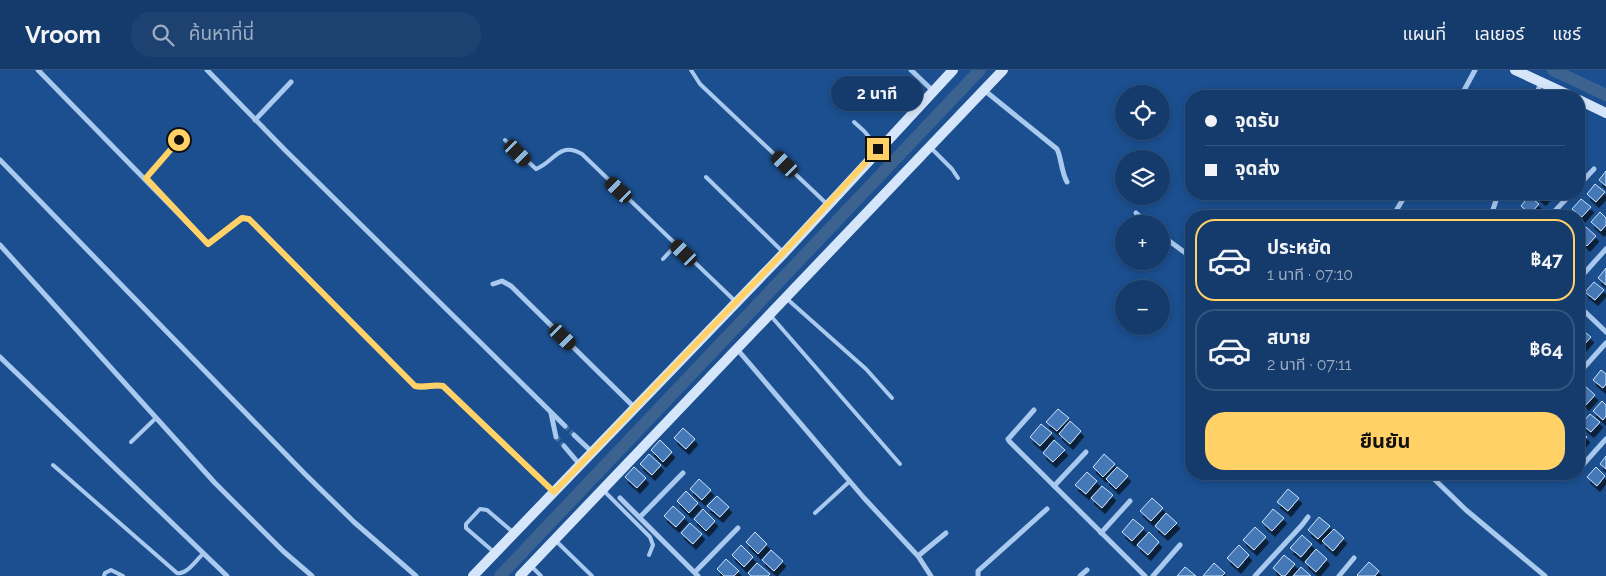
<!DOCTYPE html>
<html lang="th">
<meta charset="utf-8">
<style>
body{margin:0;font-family:Raleway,"Noto Sans Thai",sans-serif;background:#1d4271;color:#f1f3f6;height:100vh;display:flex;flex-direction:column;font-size:19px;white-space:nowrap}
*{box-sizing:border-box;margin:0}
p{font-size:16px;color:#9dadc1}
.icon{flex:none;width:28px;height:28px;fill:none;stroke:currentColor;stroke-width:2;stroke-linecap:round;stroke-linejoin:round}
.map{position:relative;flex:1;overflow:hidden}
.drawer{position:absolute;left:1185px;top:140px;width:400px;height:270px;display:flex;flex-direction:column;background:#143b6b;border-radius:20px;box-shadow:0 2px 8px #0003,0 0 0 1px #33557e}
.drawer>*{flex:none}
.banner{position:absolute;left:1185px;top:20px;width:400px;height:110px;border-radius:20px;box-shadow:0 2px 8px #0003,0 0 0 1px #33557e;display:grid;align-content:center;height:110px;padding:0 20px;background:#143b6b}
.fabs{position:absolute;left:1115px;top:15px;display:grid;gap:10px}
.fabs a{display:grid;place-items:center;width:55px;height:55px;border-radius:50%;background:#143b6b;box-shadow:0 2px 8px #0003,0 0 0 1px #33557e;font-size:25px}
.end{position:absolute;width:22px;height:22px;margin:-11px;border:6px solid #ffd166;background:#111;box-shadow:0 0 0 2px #111}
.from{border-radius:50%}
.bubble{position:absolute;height:35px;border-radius:18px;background:#143b6b;box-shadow:0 2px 8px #0003,0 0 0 1px #33557e;font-size:16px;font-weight:700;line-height:35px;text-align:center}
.car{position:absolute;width:15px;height:30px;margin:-15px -8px;border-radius:6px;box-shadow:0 0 4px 1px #0007;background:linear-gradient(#222 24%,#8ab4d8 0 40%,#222 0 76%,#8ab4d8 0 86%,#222 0)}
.banner b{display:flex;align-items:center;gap:18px;height:48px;font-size:19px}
.banner b+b{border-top:1px solid #33557e}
.banner i{width:12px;height:12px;background:#f1f3f6}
ul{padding:9px 0 0;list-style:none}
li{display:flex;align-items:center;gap:15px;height:82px;margin:0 10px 8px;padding:0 10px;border:2px solid #33557e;border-radius:20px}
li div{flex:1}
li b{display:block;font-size:19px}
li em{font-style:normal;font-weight:700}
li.current{border-color:#ffd166}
li>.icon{width:45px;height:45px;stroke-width:1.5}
.action{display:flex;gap:10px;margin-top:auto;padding:10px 20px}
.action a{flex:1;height:58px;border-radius:20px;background:#ffd166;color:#111;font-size:20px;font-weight:700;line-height:58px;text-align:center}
header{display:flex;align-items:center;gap:30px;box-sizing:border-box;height:70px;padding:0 25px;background:#143b6b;border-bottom:1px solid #33557e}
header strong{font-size:24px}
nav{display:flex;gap:28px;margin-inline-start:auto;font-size:18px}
.search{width:350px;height:45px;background:#1d4271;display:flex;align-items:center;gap:12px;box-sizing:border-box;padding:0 18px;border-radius:20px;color:#9dadc1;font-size:19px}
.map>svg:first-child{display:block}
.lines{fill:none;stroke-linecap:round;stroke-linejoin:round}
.canal{stroke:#3c6290;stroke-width:12}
.building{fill:#4478b7;stroke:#cfe3fa;filter:url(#shadow)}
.street-tunnel{stroke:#3d69a0;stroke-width:5;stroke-dasharray:5 2.5;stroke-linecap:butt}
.lane{stroke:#a9c9ee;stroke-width:4}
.street{stroke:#a9c9ee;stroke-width:5}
.secondary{stroke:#d6e6fa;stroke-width:10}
.route{stroke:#ffd166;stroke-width:6}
</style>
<header>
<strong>Vroom</strong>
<div class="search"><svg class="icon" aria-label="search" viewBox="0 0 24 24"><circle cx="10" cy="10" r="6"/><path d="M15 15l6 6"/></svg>ค้นหาที่นี่</div>
<nav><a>แผนที่</a><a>เลเยอร์</a><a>แชร์</a></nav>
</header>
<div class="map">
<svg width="1606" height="506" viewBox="0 0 1606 506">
<defs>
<filter id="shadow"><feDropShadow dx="3" dy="5.5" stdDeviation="0" flood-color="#0009"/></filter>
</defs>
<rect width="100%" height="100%" fill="#1b4f8f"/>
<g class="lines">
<!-- canal -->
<g class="canal">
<polyline points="1553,0 1606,25"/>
<polyline points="500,506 980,0"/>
</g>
</g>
<!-- building -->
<g class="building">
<polygon points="1606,101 1606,116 1599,110"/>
<polygon points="1595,114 1605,122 1596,132 1587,124"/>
<polygon points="1535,124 1548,124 1543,130"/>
<polygon points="1529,126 1539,134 1530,144 1521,136"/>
<polygon points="1581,129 1591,137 1582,147 1572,139"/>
<polygon points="1600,142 1606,148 1606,155 1601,161 1591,152"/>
<polygon points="1586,157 1596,166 1587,176 1579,168 1579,166"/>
<polygon points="1606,198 1606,215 1598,208"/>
<polygon points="1594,212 1604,220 1595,230 1585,222"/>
<polygon points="1581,259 1591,267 1582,277 1579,274 1579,261"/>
<polygon points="1601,300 1606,304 1606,314 1603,318 1593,310"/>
<polygon points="1585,316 1595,325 1586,335 1579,328 1579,324"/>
<polygon points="1602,331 1606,335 1606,346 1603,350 1593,341"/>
<polygon points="1058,339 1069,348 1057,361 1046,352"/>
<polygon points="1590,344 1600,352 1591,362 1581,354"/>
<polygon points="1070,351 1081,361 1070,374 1059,364"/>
<polygon points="1041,354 1052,363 1040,376 1030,367"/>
<polygon points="683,358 695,369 686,379 674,368"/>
<polygon points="1579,360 1587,367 1579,376"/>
<polygon points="660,370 672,382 663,392 651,380"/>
<polygon points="1054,370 1065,380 1053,392 1043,383"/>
<polygon points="649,384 661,395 652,405 640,394"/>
<polygon points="1104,384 1115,394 1103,407 1093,397"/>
<polygon points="1606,386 1606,399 1600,394"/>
<polygon points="634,397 646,408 637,418 625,407"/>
<polygon points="1117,397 1128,406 1116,419 1106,409"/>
<polygon points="1596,397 1605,406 1597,416 1587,407"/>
<polygon points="1087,402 1097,411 1086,424 1075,415"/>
<polygon points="699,409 711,420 702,430 690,419"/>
<polygon points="1102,416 1113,425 1102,438 1091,428"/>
<polygon points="1288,419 1299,428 1288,441 1277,432"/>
<polygon points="686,421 698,433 689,443 677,431"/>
<polygon points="717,426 729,437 720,447 707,436"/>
<polygon points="1152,428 1163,438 1151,451 1140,441"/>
<polygon points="673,436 685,447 676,457 664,446"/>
<polygon points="703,439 715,451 706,461 694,449"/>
<polygon points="1273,439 1284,448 1272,461 1262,452"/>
<polygon points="1166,443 1177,453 1165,465 1155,456"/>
<polygon points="1319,447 1330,456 1318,469 1308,460"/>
<polygon points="1133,449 1144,458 1132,471 1122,462"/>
<polygon points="690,453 702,464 693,474 681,463"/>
<polygon points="1255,457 1266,467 1254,480 1243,470"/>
<polygon points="1334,459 1344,468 1333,481 1322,471"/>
<polygon points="755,462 767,474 758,484 746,472"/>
<polygon points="1149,462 1159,472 1148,485 1137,475"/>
<polygon points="1302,465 1312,474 1301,487 1290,478"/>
<polygon points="741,475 753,487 744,497 732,485"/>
<polygon points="1239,475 1249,485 1238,498 1227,488"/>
<polygon points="1316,479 1327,489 1316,502 1305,492"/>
<polygon points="771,480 783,491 774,501 762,490"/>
<polygon points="1284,485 1295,494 1285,506 1282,506 1273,498"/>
<polygon points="726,489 739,501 734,506 724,506 717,499"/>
<polygon points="1369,492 1379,501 1375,506 1358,506 1357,505"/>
<polygon points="757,493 770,504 768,506 751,506 748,503"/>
<polygon points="1214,493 1225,503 1222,506 1203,506"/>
<polygon points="1185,497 1196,506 1177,506"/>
<polygon points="1301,497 1311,506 1293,506"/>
</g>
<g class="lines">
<!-- street-tunnel -->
<g class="street-tunnel">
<polyline points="565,356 574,365"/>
<polyline points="556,367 564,376"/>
</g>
<!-- lane -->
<g class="lane">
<polyline points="691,0 700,14 828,135"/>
<polyline points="854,52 864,61 879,79"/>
<path d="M505,70L536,99C555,92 558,71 582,84L736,232"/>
<polyline points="931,78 952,99 958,108"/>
<polyline points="706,107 784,183"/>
<polyline points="146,108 179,70"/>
<polyline points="663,189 676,175"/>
<polyline points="786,228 866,299 892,328"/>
<polyline points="770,245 900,394"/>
<polyline points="131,372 156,348"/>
<path d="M53,395L177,503C187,505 196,490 203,484"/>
<polyline points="603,420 650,467 653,475 649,485"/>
<polyline points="815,443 850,411"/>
<polyline points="556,471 592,506"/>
<polyline points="495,483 466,458 466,454 480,439 487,440 514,463"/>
<polyline points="530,495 541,506"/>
<polyline points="104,506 105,503 111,500 123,506"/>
</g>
<!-- street -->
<g class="street">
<path d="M38,0L208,174L242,148L249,149L415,316C426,319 433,314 443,316L554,422"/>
<polyline points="207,0 284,79 565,356"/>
<polyline points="911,0 933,21"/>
<path d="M984,20L1057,79C1062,90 1061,101 1067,112"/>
<polyline points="1461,26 1475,0"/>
<polyline points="1536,26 1541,12"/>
<polyline points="255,50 291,12"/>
<polyline points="0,90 305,404 354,452 416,506"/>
<polyline points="1579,115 1594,99"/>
<polyline points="1136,143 1148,154"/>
<polyline points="1393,146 1406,124"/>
<polyline points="1491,146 1498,124"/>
<polyline points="1550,146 1571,124"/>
<polyline points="1161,165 1191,187"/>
<polyline points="0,175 215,413 283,481 312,506"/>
<polyline points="1579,209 1606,179"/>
<polyline points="493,214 502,211 511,216 635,338"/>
<polyline points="1579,236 1606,262"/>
<polyline points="737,279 864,428 918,486 931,506"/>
<polyline points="0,287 227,506"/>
<polyline points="1579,303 1606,273"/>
<polyline points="1034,340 1010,367 1008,369 1010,372 1145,506"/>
<polyline points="551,343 556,367"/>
<polyline points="574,365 592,382"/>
<polyline points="564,376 580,395"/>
<polyline points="1580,398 1606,369"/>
<polyline points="1429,404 1466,440 1545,506"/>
<polyline points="1054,416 1086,382"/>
<polyline points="620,428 698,506"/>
<polyline points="640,447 683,403"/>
<polyline points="1101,463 1130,431"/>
<polyline points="918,486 946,463"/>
<polyline points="695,502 738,458"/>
<polyline points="978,506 978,501 1047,439"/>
<polyline points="1080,506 1087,500"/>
<polyline points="1153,506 1180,475"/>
<polyline points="1255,506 1302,455 1308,447"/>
<polyline points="1339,506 1354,488"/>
</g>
<!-- secondary -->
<g class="secondary">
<polyline points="1515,0 1571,26"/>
<polyline points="1579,30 1606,43"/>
<polyline points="473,506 784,183 953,0"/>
<polyline points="520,506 1003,0"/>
</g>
</g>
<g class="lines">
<!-- route -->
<path class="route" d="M179,70L146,108L208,174L242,148L249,149L415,316C426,318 433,314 443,316L554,422L784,182L878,79"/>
</g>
</svg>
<div class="fabs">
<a><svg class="icon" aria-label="locate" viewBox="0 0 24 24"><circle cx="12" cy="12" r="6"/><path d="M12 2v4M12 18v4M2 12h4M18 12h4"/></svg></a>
<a><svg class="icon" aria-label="layers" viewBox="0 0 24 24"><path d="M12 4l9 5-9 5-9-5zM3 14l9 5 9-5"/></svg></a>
<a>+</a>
<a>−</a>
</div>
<i class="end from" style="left:179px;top:70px"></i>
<i class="end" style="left:878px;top:79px"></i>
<div class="bubble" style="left:831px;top:6px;width:92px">2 นาที</div>
<i class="car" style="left:518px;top:83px;rotate:135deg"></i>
<i class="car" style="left:785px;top:94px;rotate:314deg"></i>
<i class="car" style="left:619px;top:120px;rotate:313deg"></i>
<i class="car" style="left:684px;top:183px;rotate:315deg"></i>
<i class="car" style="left:563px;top:267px;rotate:134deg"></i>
<div class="banner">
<b><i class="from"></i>จุดรับ</b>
<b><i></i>จุดส่ง</b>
</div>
<section class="drawer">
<ul>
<li class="current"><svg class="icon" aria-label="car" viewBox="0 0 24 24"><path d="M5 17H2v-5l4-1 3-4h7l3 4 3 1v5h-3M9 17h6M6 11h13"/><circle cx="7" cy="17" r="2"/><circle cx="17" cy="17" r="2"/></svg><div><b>ประหยัด</b><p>1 นาที · 07:10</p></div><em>฿47</em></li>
<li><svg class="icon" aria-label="car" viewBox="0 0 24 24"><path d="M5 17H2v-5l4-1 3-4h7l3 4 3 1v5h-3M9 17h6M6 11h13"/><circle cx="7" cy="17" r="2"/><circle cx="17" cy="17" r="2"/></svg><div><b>สบาย</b><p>2 นาที · 07:11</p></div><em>฿64</em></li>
</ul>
<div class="action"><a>ยืนยัน</a></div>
</section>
</div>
